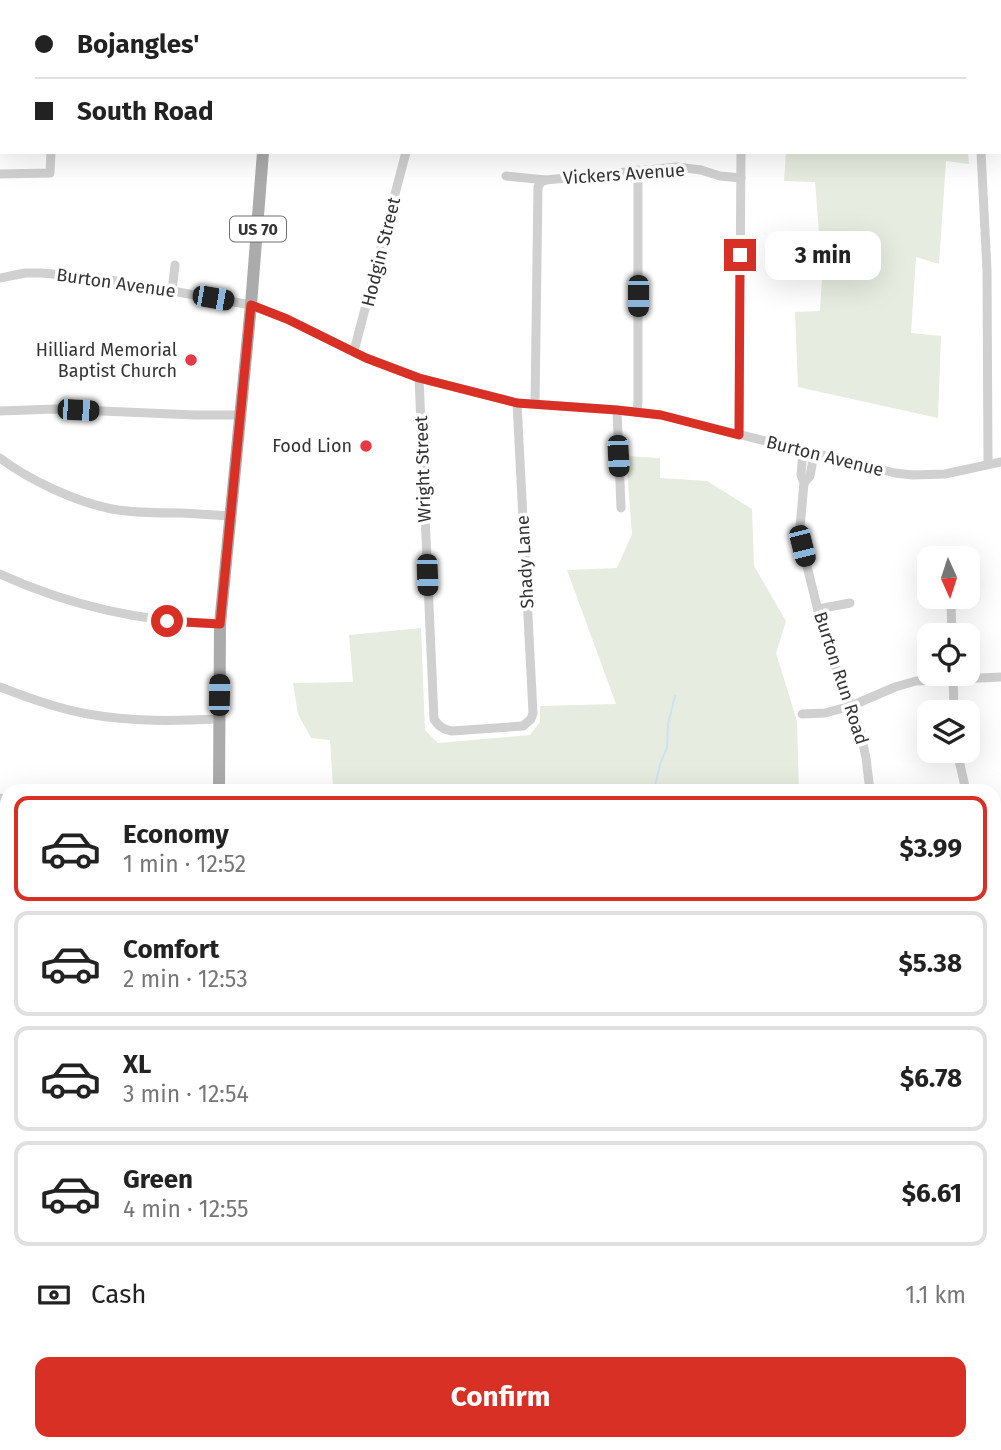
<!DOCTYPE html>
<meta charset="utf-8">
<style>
body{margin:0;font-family:"Fira Sans",sans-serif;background:#f2f2f2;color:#222;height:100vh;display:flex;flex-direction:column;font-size:26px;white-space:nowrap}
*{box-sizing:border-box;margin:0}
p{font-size:23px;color:#767676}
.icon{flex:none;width:38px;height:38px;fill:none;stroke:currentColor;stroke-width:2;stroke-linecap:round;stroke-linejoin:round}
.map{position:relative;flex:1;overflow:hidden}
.sheet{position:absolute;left:0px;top:784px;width:1001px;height:667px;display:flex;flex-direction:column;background:#fff;border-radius:21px 21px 0 0;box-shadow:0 7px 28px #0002}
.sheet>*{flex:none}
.top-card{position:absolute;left:0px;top:0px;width:1001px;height:154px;box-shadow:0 7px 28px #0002;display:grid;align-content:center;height:154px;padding:0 35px;background:#fff}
.needle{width:46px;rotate:177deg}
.buttons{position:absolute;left:917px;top:546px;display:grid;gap:14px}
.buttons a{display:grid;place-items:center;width:63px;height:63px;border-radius:14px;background:#fff;box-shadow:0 7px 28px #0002;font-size:35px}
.end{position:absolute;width:32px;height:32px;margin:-16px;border:9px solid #d93025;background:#fff;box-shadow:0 0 0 4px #fff}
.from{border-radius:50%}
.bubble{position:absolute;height:49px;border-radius:14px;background:#fff;box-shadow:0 7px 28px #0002;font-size:23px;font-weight:700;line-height:49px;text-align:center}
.car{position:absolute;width:21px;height:42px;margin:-21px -10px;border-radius:9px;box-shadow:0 0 5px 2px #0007;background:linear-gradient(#222 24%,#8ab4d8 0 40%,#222 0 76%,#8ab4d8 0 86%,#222 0)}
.top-card b{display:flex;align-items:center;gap:24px;height:66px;font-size:26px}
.top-card b+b{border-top:2px solid #e0e0e0}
.top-card i{width:18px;height:18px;background:#222}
ul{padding:12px 0 0;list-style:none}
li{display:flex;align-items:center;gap:21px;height:105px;margin:0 14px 10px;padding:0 21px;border:4px solid #e0e0e0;border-radius:14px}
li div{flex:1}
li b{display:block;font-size:26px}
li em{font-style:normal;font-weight:700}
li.selected{border-color:#d93025}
li>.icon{width:63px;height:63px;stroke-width:1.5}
.pay{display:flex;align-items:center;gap:18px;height:77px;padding:0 35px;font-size:26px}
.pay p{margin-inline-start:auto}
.action{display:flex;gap:14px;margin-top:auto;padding:14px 35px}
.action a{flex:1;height:80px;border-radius:14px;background:#d93025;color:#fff;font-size:28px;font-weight:700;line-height:80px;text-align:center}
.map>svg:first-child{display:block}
.green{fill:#e6ecdf}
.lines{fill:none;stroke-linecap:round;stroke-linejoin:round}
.stream{stroke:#cfe2ee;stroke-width:2}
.minor{stroke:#d0d0d0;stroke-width:9}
.major{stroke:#ababab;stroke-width:12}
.route{stroke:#d93025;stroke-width:9}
.poi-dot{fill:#e63946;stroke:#fff;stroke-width:2.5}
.labels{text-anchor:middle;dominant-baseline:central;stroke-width:7;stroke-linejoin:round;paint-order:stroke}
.shield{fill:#fff;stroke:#707070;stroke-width:2}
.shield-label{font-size:16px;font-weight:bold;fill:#333}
.street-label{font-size:18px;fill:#333;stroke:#fff}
.poi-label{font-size:18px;fill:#333;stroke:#fff;text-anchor:end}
</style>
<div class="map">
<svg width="1001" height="1450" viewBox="0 0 1001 1450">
<rect width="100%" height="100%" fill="#fff"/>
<!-- green -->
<g class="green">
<polygon points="786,152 968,152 969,164 946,161 939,264 916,257 911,333 941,336 938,418 798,387 795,312 820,311 822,278 798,279 797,245 820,244 815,182 784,181"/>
<polygon points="626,456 660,458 660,478 707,481 752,509 754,566 786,621 776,653 797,721 799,791 337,791 333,786 330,740 311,738 298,714 293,683 353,682 349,635 421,628 425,730 438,743 530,735 540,722 540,706 616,704 567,570 617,568 632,534"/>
</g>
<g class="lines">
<!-- stream -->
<g class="stream">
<polyline points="105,0 110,0"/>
<polyline points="987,2 992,2"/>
<polyline points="999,2 1001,2"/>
<polyline points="654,791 660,764 667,748 668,724 675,696"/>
<polyline points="0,1030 7,1032"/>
<polyline points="994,1038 1001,1042"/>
<polyline points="830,1450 843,1444 850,1447 852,1450"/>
</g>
<!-- minor -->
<g class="minor">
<polyline points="980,0 980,2"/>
<polyline points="136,2 142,0"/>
<polyline points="482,2 482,0"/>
<polyline points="542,2 543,0"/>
<polyline points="742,2 742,0"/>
<polyline points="981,152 987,270 988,464"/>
<polyline points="0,174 50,173 51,152"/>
<polyline points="506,176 546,180 677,167 701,170 720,176 741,178"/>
<polyline points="0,278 25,273 41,273 99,278 251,305 287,319 366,358 419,378 517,403 617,410 661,415 895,473 913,475 945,474 1001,462"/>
<polyline points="172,291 175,265"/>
<polyline points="354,351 406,152"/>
<path d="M419,378L434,719C439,727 443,729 452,731L523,726L531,719L533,713L517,403"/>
<polyline points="535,404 538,187 541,182 546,180"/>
<polyline points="617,410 621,508"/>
<polyline points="0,411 55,409 195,415 240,415"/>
<polyline points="637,412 638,402 638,170"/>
<polyline points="739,435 741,152"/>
<polyline points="803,451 801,475 804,483 800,527 802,546 825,639 860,730 866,758 870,791"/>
<path d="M0,458C29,480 76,502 112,509C135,513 158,513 182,513C198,514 214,515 230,516"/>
<polyline points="804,483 810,476 814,454"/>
<path d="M0,574C70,606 143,622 220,624"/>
<polyline points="951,604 952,635"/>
<polyline points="818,609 850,603"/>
<polyline points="953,674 954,712"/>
<path d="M0,687C28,698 58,709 88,714C132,722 175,721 219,719"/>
<polyline points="802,714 825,713 851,706 895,687 916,681 1001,677"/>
<polyline points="957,751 966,791"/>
<polyline points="0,798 7,800"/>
<polyline points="0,925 7,927"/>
<polyline points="994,977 1001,980"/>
<polyline points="994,1253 1001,1252"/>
<polyline points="356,1444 359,1450"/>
<polyline points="471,1444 476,1450"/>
<polyline points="265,1450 291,1444"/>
<polyline points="622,1450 622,1444"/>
</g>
<!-- major -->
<g class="major">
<polyline points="266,2 266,0"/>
<polyline points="219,791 220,624 251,305 263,152"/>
<polyline points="216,1444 217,1450"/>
</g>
</g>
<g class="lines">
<!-- route -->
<polyline class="route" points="167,621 220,624 251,305 287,319 366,358 419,378 517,403 617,410 661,415 739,435 740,255"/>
</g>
<!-- markers -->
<g class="poi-dot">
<circle cx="191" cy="360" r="7"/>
<circle cx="366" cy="446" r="7"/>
</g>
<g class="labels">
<!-- shield labels -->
<rect class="shield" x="230" y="216.5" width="56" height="25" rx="5"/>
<g class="shield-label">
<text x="258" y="229">US 70</text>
</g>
<!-- street labels -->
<g class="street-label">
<text transform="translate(624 174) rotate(-4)">Vickers Avenue</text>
<text transform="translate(381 252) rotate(-76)">Hodgin Street</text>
<text transform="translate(116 283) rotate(8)">Burton Avenue</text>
<text transform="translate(825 456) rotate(14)">Burton Avenue</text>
<text transform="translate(423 469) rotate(-92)">Wright Street</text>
<text transform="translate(525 562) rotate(-93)">Shady Lane</text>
<text transform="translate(841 678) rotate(72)">Burton Run Road</text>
</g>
<!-- poi labels -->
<g class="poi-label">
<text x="177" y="350">Hilliard Memorial<tspan x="177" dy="21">Baptist Church</tspan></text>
<text x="352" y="446">Food Lion</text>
</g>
</g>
</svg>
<div class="buttons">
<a><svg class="needle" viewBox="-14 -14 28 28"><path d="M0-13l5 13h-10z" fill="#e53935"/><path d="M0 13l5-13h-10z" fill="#767676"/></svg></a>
<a><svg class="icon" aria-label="locate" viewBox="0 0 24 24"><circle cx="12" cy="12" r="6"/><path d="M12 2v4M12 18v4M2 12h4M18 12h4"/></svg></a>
<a><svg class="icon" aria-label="layers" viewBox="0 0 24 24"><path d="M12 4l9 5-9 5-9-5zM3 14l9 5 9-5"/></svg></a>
</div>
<i class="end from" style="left:167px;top:621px"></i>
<i class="end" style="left:740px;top:255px"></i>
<div class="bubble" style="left:765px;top:231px;width:116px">3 min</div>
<i class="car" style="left:638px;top:296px;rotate:180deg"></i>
<i class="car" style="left:213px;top:298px;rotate:100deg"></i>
<i class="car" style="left:78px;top:410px;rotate:93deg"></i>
<i class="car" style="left:618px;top:456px;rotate:177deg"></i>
<i class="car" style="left:802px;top:546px;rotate:166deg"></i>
<i class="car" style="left:427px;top:575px;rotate:178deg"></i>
<i class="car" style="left:219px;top:695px;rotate:1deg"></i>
<div class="top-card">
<b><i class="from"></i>Bojangles'</b>
<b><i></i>South Road</b>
</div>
<section class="sheet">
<ul>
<li class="selected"><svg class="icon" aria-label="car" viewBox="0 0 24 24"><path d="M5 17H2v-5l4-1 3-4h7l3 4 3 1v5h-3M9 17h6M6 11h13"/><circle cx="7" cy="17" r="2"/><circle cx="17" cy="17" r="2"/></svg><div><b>Economy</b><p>1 min · 12:52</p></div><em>$3.99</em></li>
<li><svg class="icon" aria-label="car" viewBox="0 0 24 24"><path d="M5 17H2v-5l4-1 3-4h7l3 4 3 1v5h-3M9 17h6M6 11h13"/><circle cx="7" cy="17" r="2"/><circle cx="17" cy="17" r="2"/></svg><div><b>Comfort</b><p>2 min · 12:53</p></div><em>$5.38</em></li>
<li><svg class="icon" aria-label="car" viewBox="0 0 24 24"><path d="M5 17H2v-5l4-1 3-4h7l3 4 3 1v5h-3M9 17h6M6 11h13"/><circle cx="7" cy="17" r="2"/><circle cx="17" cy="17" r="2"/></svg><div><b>XL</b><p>3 min · 12:54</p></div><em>$6.78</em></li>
<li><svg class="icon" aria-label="car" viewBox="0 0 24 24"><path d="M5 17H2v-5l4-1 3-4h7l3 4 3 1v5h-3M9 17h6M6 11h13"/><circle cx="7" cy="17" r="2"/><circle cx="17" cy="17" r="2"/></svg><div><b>Green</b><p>4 min · 12:55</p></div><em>$6.61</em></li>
</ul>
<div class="pay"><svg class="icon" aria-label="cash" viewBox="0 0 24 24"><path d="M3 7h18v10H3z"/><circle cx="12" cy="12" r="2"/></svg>Cash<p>1.1 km</p></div>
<div class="action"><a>Confirm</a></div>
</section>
</div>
